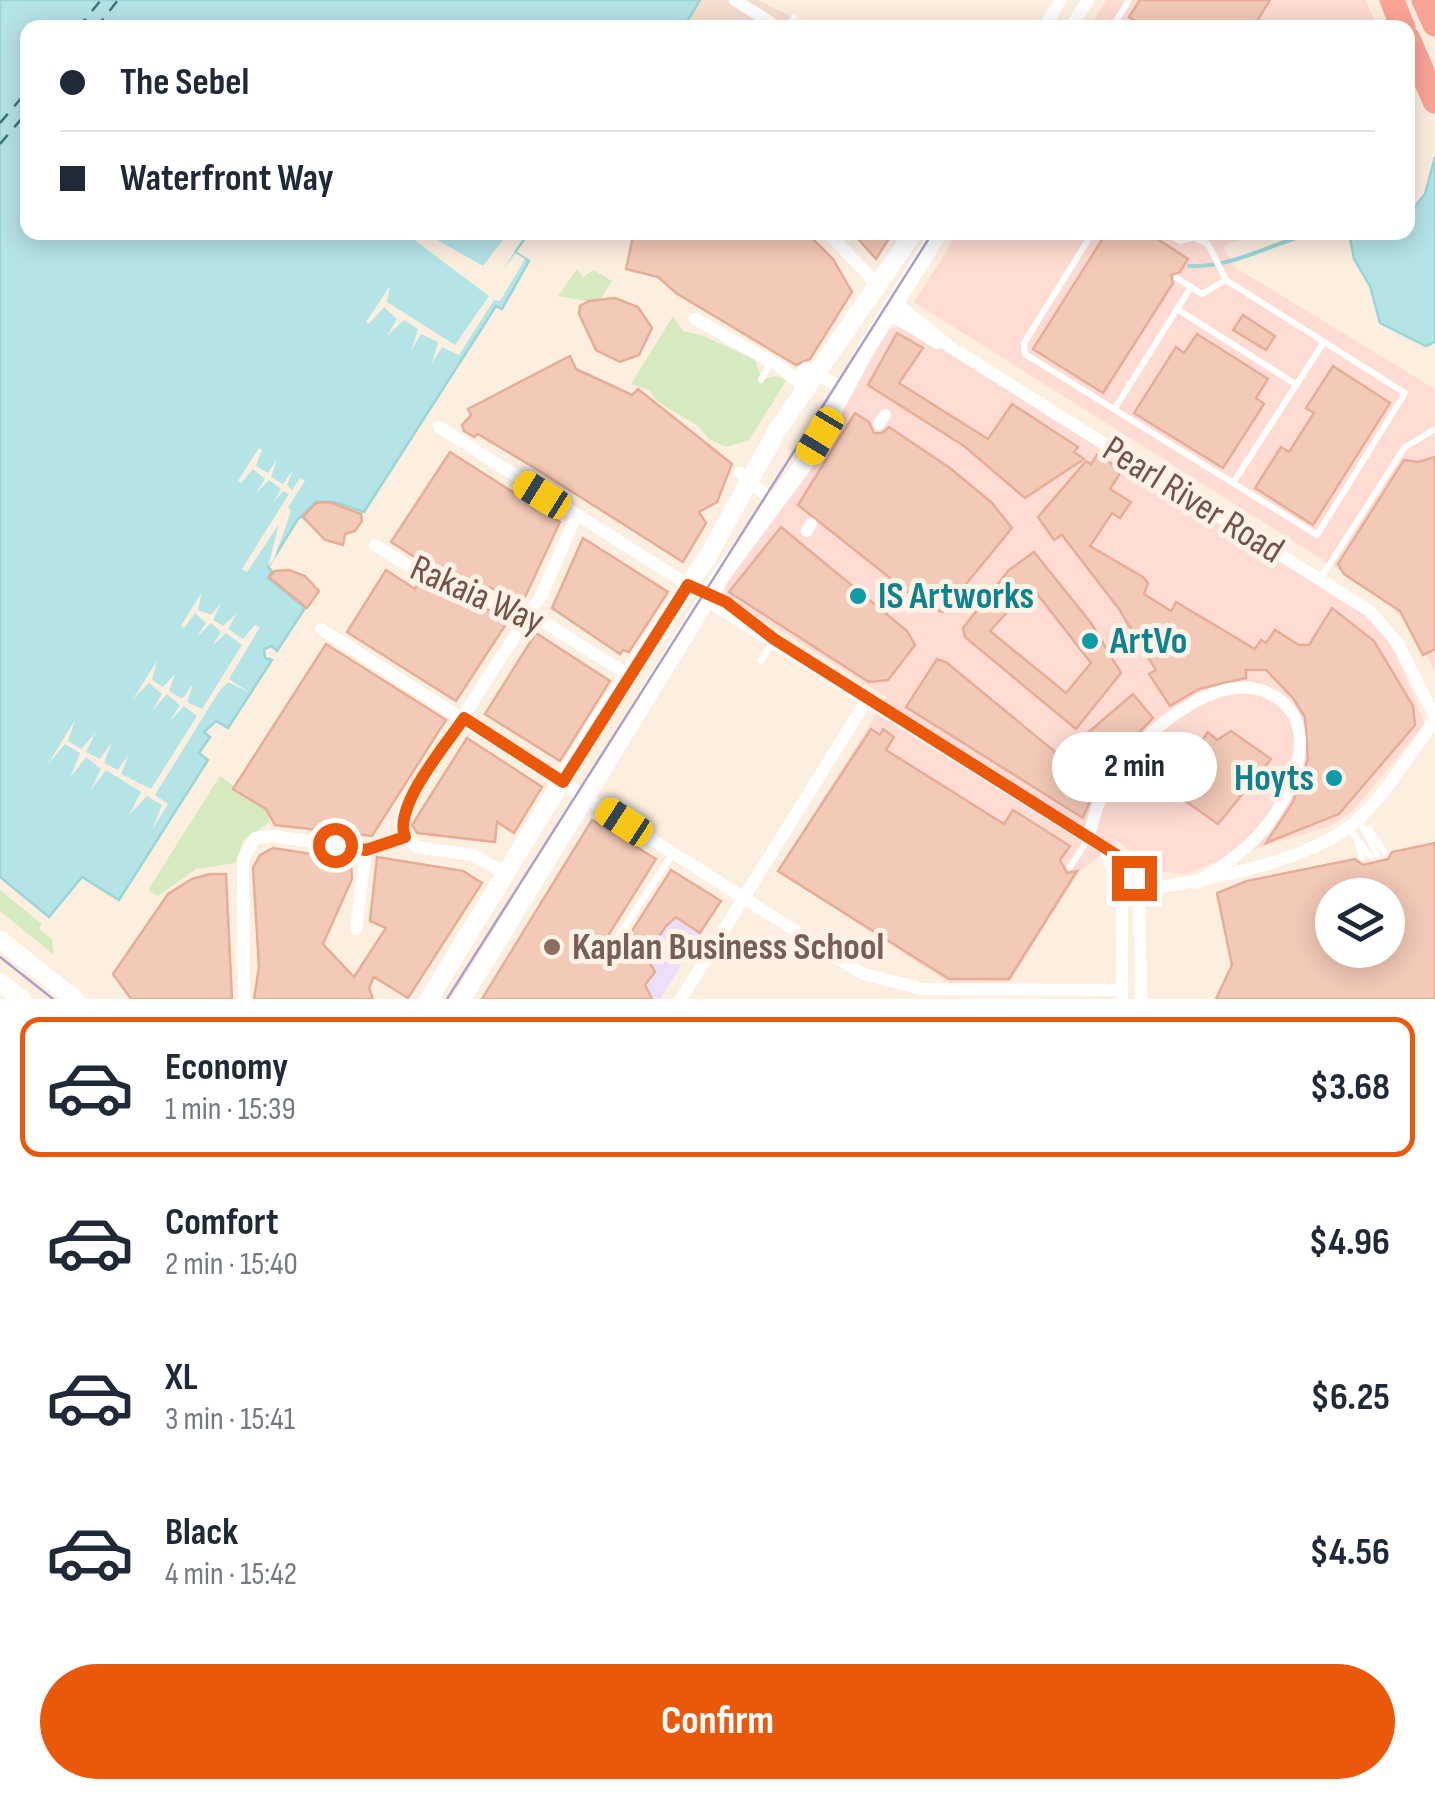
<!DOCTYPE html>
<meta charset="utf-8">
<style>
body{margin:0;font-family:"Sofia Sans Condensed",sans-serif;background:#f2f2f3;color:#1f2937;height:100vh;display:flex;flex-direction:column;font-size:38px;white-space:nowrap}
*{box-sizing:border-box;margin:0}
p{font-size:32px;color:#747a83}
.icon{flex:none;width:55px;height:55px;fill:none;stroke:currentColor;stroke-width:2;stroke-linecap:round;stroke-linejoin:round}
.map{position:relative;height:999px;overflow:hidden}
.drawer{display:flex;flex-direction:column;background:#fff;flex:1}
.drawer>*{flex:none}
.hud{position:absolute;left:20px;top:20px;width:1395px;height:220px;border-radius:20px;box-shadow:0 5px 25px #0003;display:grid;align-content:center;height:220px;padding:0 40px;background:#fff}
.buttons{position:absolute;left:1315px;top:878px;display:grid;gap:20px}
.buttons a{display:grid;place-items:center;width:90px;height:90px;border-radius:50%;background:#fff;box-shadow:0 5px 25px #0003;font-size:50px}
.end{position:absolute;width:45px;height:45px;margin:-22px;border:12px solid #ea580c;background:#fff;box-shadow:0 0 0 5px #fff}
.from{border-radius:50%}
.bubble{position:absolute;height:70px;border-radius:35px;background:#fff;box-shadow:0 5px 25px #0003;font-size:32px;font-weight:700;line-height:70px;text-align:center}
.car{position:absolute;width:30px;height:60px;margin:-30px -15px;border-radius:12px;box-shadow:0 0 8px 2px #0007;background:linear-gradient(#f5c518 24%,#345 0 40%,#f5c518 0 76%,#345 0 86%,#f5c518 0)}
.hud b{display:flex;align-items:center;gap:35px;height:95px;font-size:38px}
.hud b+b{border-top:2px solid #e0e1e3}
.hud i{width:25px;height:25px;background:#1f2937}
ul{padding:18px 0 0;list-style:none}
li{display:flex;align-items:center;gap:30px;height:140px;margin:0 20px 15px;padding:0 20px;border:5px solid transparent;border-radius:20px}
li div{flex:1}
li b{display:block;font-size:38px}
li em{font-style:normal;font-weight:700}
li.selected{border-color:#ea580c}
li>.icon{width:90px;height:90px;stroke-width:1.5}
.cta{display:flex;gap:20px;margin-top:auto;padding:20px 40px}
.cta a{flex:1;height:115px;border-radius:60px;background:#ea580c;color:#fff;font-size:40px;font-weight:700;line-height:115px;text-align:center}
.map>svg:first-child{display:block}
.residential{fill:#f5dfcf}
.commercial{fill:#fedcd3}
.education{fill:#ecddf9}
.green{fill:#d5eabf}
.water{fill:#b5e4e6;stroke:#9bd5d8;stroke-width:2.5}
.pier{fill:#fdefe0}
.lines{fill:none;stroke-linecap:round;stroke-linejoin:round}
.stream{stroke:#9bd5d8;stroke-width:4}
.ferry{stroke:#3a767b;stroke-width:2.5;stroke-dasharray:12 10;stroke-linecap:butt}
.building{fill:#f3c9b7;stroke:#e6ad97;stroke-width:2.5;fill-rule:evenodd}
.lane{stroke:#fff;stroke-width:6}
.street{stroke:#fff;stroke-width:12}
.secondary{stroke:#fff;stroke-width:18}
.highway{stroke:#f9a595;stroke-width:25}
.tram{stroke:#b09fc6;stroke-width:2.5}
.route{stroke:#ea580c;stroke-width:12}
.culture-dot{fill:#0f9aa8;stroke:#fff3e7;stroke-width:4}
.education-dot{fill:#8d6e63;stroke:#fff3e7;stroke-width:4}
.labels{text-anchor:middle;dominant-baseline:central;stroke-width:10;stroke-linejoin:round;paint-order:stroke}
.street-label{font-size:38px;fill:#745247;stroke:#fff3e7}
.culture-label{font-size:38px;font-weight:bold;fill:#0d838f;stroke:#fff3e7;text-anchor:start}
.education-label{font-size:38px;font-weight:bold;fill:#785e54;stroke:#fff3e7;text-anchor:start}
</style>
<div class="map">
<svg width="1435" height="999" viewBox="0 0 1435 999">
<rect width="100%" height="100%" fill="#fdefe0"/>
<!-- residential -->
<polygon class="residential" points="700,0 758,0 812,27 683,28"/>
<!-- commercial -->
<g class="commercial">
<polygon points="1106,0 1366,0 1377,27 1089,28"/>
<polygon points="958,233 1259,233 1223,246 1233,266 1435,389 1435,671 1411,628 1382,597 914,302"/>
<polygon points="898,327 938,347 1365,615 1387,639 1402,667 1425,725 1352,812 1329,827 1227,857 1187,874 1152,871 1118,841 1079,872 1010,982 949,983 777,871 887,697 731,600 724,587 844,406 887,330"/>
</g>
<!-- education -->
<polygon class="education" points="671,870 721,901 660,999 556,999 592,941 616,956"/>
<!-- green -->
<g class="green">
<polygon points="577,269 583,277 593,270 612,281 601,298 586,301 558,296"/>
<polygon points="673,316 683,331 704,336 755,360 762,379 777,376 786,381 749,440 726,447 709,439 698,426 658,402 649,390 631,384"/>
<polygon points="220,776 267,810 270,822 243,840 236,863 196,869 158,896 148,890"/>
<polygon points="0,890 42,924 39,929 52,939 54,955 0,911"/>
</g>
<!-- water -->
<g class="water">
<polygon points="0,0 700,0 683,28 28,28 28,232 529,233 515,252 529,261 502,309 496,306 364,512 335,502 316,502 298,519 268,567 272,571 268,578 305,608 277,651 272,646 264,649 265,658 272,660 228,728 216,721 204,732 210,737 199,753 208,760 119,900 82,877 49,917 0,877"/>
<polygon points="1435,157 1435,342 1426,346 1380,323 1370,286 1354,259 1350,238 1358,233 1408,232 1408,215 1425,194"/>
</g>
<!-- pier -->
<g class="pier">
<polygon points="405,233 425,233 483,266 508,233 526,233 503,270 516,253 525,259 500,301 494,300 459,355 442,347 432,364 438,342 421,334 411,351 418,329 404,320 387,336 397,319 384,307 369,324 366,322 390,286 387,302 455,345 489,296"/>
<polygon points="259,448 262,450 256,466 268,473 277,459 271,477 283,484 293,470 287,485 292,490 300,478 305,481 288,507 291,511 274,559 268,567 279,524 247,572 242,569 289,494 283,491 273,503 281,489 269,480 256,493 265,479 253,469 241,483 238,481"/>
<polygon points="202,592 198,610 211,615 221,603 213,620 223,626 237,613 228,629 243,639 255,625 260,627 229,679 250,693 228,682 218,693 155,795 168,804 152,830 162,805 147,796 129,815 141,792 106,770 90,791 101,769 86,757 70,778 80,753 65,744 48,764 75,720 68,741 81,749 96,732 86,752 100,759 112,742 104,763 118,770 129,754 121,774 151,789 197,716 184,706 170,721 180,705 167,694 152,711 162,694 149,683 133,699 157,661 152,680 163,687 175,674 169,691 182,699 193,684 187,702 202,709 242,645 226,633 212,646 221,632 211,623 197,637 206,623 195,613 184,628 181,626"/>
</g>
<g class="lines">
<!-- stream -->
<path class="stream" d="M1189,266C1234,268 1274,242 1316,232"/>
<!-- ferry -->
<g class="ferry">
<polyline points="78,28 101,0"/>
<polyline points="96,28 118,0"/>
<polyline points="0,123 28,90"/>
<polyline points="0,144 28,111"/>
</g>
</g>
<!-- building -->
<g class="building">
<polygon points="1140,0 1270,0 1253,28 1146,28 1129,17"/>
<polygon points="634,232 806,232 833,259 852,292 810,359 796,365 676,293 658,277 626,269"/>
<polygon points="852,232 893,232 876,259"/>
<polygon points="1107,232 1147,232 1188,259 1180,272 1171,275 1173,283 1103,393 1033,349"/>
<polygon points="615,298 638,307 652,328 639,355 620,362 596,350 579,314 580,306 589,301"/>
<polygon points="1243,315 1275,336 1266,350 1233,330"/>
<polygon points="897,333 923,348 899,383 988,439 1012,404 1078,447 1074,452 1084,459 1025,498 964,446 868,385"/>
<polygon points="1197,334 1268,379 1256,398 1264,404 1223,468 1134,413 1176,347 1184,353"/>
<polygon points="570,356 576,369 632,395 638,389 732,464 717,502 699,512 706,523 683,562 533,467 478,434 474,437 464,431 462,425 471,415 468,409"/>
<polygon points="1333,366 1390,403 1313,525 1255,488 1281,447 1289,452 1314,413 1306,408"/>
<polygon points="855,413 869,422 874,433 882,433 889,427 950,468 992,503 1012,528 943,612 924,605 798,505"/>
<polygon points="450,452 560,522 524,599 435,570 391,542"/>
<polygon points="1097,455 1122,470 1110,489 1131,502 1120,518 1112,513 1090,546 1143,577 1148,583 1144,594 1171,611 1176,602 1255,649 1261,640 1266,643 1275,630 1299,645 1309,645 1332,608 1374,641 1413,706 1415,725 1339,814 1266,843 1293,802 1308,759 1305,717 1293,698 1266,670 1246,670 1246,678 1199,689 1170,706 1149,674 1156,670 1119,609 1062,535 1054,540 1038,517 1086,461 1091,464"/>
<polygon points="1435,457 1435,649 1423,655 1400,611 1344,574 1338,564 1404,460 1418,462"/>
<polygon points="329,502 361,514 362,521 355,531 345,534 343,545 325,540 303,517 316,503"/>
<polygon points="781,527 907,631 915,645 888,680 869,682 729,592"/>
<polygon points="583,538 668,592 629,652 623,650 620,654 552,608"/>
<path d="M1034,552L1091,623L1121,673L1076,729L965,637L963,628L1009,570ZM1031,586L1091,663L1066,693L990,631Z"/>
<polygon points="289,570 305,576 319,591 307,608 269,577 275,571"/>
<polygon points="386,570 415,589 418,583 510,618 456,701 347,632"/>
<polygon points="536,633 610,681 560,761 485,714"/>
<polygon points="326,644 446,720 372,836 275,825 266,809 233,789"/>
<polygon points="937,659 946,662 1066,761 1080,767 1085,776 1101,774 1083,818 906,707"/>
<polygon points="1133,694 1153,718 1113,759 1084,736"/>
<polygon points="871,729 880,735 883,729 894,737 886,750 1004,824 1013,810 1070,846 1060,860 1067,873 1077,871 1009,979 949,979 778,871"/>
<polygon points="1231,731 1271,759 1218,824 1178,796 1181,792 1171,784 1208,732 1217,740"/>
<polygon points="467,738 542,787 514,833 497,822 495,842 417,833 412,825"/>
<polygon points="592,820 656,859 601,947 608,954 616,956 671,870 721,901 700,933 676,917 666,926 646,956 655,972 645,985 652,999 482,999"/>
<path d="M1435,843V999H1216L1232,965L1217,893L1247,881L1355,859L1363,865L1388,859L1392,852ZM1332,895H1388V950H1332Z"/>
<polygon points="273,848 351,860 352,879 323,944 354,977 386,928 370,921 377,857 463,871 482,883 408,998 374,977 369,988 373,999 254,999 259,967 253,868 260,855"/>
<polygon points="210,874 226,874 232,999 131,999 113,974 168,894 192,879"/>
</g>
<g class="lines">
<!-- lane -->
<g class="lane">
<polyline points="1076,21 1099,28"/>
<polyline points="787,28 794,17"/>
<polyline points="1112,28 1129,0"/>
<polyline points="1093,232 1024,343 1025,354 1317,535 1405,393 1226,280 1208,244 1183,232"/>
<polyline points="1164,232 1180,241 1195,237"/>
<polyline points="1177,278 1202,294 1226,280"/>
<polyline points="1177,309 1297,385"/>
<polyline points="761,380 771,362"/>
<polyline points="1115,408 1191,287"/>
<polyline points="1233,483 1324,342"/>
<polyline points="1321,578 1404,448 1435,429"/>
<polyline points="761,661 774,640"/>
<polyline points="1359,820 1377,855"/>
<polyline points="1348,827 1370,856"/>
<polyline points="1369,829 1385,853"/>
<polyline points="1357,840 1362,858"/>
<polyline points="1070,867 1088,839"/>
<polyline points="611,948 673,853"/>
</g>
<!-- street -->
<g class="street">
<polyline points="735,0 779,28"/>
<polyline points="1044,28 1061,0"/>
<polyline points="1070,28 1088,0"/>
<polyline points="827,232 879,286"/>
<polyline points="895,302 949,346 1371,612 1398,644 1435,717"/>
<polyline points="888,313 937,343"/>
<polyline points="695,319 779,366 805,388"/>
<polyline points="796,380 806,368 846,390"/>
<polyline points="879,424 885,415"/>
<polyline points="439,427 688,585"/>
<polyline points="740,473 776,504"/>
<polyline points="807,531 811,524"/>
<polyline points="375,545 435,582 531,614 630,676"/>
<polyline points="710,594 753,623"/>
<polyline points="706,600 1118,857 1134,877 1139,893 1141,999"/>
<polyline points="321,629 863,974 923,989 1122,990"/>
<polyline points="1090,768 1096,760"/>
<polyline points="405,837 401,822 406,805 542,594 576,516"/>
<polyline points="405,837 417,847 473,855 507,874"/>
<path d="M1088,839C1094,816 1100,795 1113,775C1141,736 1214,670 1266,692C1327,717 1293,795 1263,830C1245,852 1220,867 1197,883"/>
<polyline points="1106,852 1122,892 1122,999"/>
<path d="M1138,890C1199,882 1308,863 1355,822C1388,793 1409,754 1435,720"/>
<polyline points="356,929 366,850"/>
<polyline points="244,999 243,859 255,838 274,836 366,850 405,837"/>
<polyline points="681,999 868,698"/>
</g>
<!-- secondary -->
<g class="secondary">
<polyline points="0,940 75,999"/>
<polyline points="0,982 21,999"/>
<polyline points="429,999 598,722 708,556 778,429 914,232"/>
<polyline points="462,999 722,574 806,461 866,349 939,232"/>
</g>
<!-- highway -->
<g class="highway">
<polyline points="1392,0 1403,28"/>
<polyline points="1424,0 1435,24"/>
<polyline points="1408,39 1435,101"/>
</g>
<!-- tram -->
<g class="tram">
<polyline points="0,957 53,999"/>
<polyline points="447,999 933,232"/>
</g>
</g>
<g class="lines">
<!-- route -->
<path class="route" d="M335,845L366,850L405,837C393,806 446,745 464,718L563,782L688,585L726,602L774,639L1118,856L1134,878"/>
</g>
<!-- markers -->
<g class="culture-dot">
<circle cx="858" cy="596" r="10"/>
<circle cx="1090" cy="641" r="10"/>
<circle cx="1334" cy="778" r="10"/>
</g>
<circle class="education-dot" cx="552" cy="947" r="10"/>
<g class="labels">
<!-- street labels -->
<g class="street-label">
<text transform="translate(1193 500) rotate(32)">Pearl River Road</text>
<text transform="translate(477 595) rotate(24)">Rakaia Way</text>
</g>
<!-- culture labels -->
<g class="culture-label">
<text x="878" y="596">IS Artworks</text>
<text x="1110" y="641">ArtVo</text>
<text x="1314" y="778" text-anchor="end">Hoyts</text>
</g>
<!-- education labels -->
<g class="education-label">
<text x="572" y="947">Kaplan Business School</text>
</g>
</g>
</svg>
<div class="buttons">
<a><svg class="icon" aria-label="layers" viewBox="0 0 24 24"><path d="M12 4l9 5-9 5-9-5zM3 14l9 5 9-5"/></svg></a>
</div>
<i class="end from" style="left:335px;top:845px"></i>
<i class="end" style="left:1134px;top:878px"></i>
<div class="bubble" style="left:1052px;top:732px;width:165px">2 min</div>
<i class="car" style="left:820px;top:436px;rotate:211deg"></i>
<i class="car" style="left:542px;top:495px;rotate:302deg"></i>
<i class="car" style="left:624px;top:822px;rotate:303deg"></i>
<div class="hud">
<b><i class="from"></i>The Sebel</b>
<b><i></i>Waterfront Way</b>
</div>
</div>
<section class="drawer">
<ul>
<li class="selected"><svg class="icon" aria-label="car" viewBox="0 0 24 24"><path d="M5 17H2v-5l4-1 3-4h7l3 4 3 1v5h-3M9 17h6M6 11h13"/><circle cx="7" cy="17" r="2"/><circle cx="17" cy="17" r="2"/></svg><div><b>Economy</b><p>1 min · 15:39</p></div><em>$3.68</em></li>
<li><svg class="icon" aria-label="car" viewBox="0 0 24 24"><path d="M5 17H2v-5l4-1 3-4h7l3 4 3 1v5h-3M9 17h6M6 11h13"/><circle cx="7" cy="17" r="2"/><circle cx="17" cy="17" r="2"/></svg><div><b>Comfort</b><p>2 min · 15:40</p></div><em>$4.96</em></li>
<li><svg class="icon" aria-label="car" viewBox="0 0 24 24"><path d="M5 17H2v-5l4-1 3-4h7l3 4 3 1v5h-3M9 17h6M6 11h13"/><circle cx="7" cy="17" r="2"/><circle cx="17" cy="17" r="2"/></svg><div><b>XL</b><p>3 min · 15:41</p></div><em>$6.25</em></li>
<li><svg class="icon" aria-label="car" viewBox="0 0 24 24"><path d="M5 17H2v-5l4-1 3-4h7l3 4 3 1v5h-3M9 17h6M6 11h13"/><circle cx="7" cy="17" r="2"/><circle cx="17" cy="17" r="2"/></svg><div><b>Black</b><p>4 min · 15:42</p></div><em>$4.56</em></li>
</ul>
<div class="cta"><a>Confirm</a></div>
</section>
